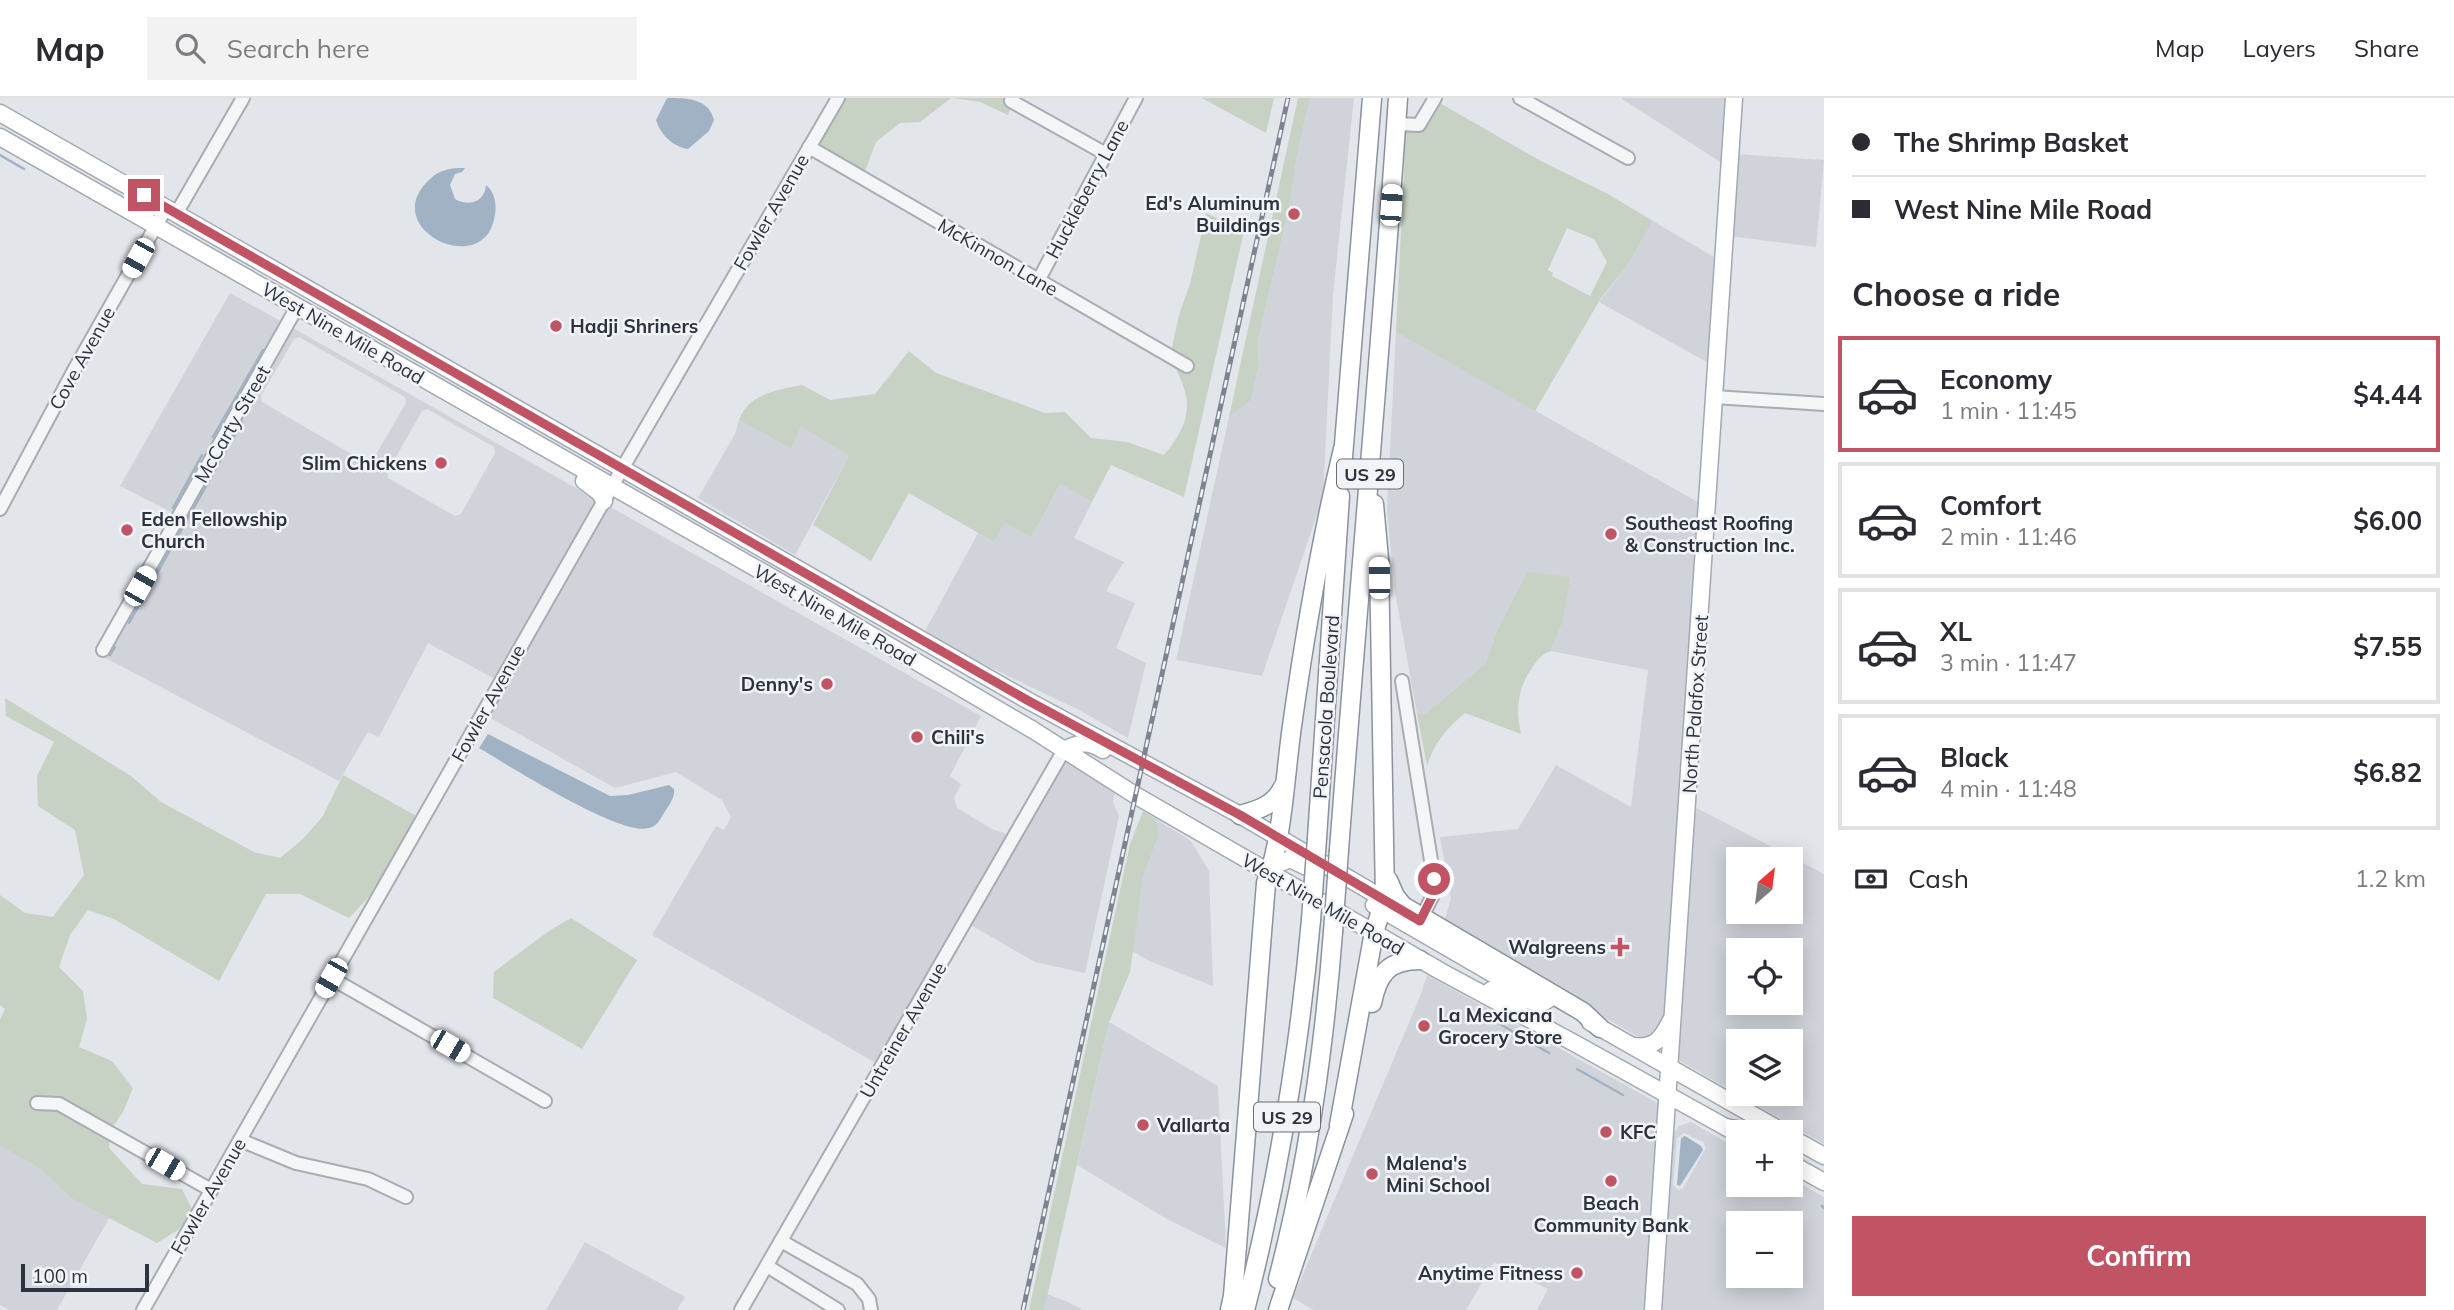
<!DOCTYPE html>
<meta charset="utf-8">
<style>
body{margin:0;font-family:Mulish,sans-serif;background:#f2f2f3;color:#2b2b33;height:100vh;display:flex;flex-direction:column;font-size:26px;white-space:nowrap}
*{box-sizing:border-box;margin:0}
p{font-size:23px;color:#7c7c81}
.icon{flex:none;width:38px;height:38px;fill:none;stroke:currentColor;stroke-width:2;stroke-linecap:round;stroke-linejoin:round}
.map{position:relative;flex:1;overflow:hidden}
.side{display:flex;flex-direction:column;background:#fff;width:630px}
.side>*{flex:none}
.top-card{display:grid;align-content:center;height:154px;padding:0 28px;background:#fff}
.needle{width:46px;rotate:28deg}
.tools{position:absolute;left:1726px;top:749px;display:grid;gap:14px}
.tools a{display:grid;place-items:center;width:77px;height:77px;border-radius:0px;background:#fff;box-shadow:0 4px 18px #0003;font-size:35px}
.scale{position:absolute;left:21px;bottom:18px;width:128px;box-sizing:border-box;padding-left:7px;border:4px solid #2c333f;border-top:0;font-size:19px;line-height:24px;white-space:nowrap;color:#2c333f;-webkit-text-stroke:5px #f1f3f6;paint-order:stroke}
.end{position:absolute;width:32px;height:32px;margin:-16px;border:9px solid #c05465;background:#fff;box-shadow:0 0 0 4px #fff}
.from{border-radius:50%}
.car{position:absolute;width:21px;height:42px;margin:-21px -10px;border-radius:9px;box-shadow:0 0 5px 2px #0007;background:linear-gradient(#fff 24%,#345 0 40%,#fff 0 76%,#345 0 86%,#fff 0)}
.top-card b{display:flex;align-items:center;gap:24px;height:66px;font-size:26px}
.top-card b+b{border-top:2px solid #e1e1e2}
.top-card i{width:18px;height:18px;background:#2b2b33}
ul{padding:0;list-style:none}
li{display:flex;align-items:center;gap:21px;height:116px;margin:0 14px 10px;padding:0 14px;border:4px solid #e1e1e2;border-radius:0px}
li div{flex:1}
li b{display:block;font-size:26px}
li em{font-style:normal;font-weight:700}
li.current{border-color:#c05465}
li>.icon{width:63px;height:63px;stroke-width:1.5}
h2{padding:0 28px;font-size:32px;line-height:84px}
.pay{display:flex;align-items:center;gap:18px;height:77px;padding:0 28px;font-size:26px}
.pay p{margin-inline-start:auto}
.button{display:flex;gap:14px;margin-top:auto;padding:14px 28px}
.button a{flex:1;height:80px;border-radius:0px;background:#c05465;color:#fff;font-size:28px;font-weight:700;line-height:80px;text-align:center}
header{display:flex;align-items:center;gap:42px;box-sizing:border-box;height:98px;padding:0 35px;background:#fff;border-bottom:2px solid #e1e1e2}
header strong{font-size:33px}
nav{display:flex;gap:38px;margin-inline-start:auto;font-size:24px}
.search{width:490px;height:63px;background:#f2f2f3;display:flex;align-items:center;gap:18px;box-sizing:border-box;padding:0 24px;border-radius:0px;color:#7c7c81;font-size:26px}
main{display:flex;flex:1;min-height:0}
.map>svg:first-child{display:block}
.built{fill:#d0d4da;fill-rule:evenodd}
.green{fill:#c7d2c4;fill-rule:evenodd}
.water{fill:#a1b2c5}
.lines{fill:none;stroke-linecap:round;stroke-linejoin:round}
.stream{stroke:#a1b2c5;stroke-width:2.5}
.minor-casing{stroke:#a8acb3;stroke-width:16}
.major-casing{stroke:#a2a9b3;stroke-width:19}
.highway-casing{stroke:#8b929e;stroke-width:21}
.minor{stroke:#f4f5f7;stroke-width:12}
.major{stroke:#fff;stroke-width:16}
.highway{stroke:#fff;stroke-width:18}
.rail-casing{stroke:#7d8491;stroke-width:5}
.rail{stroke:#f1f3f6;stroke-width:2.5;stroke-dasharray:8;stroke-linecap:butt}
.highway-bridge-casing{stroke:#8b929e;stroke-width:21;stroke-linecap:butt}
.highway-bridge{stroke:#fff;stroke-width:18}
.route{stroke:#c05465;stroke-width:9}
.poi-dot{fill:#c05465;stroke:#f1f3f6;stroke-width:2.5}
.labels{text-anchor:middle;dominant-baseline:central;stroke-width:5;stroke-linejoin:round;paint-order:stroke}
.shield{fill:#f1f3f6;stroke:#676d76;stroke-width:2}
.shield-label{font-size:18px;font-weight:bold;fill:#2c333f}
.street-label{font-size:19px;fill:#2c333f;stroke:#f1f3f6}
.poi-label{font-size:19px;font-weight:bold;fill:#2c333f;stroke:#f1f3f6;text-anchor:start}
</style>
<header>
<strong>Map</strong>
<div class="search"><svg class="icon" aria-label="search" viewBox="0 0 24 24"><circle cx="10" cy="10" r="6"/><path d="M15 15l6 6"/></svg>Search here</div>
<nav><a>Map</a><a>Layers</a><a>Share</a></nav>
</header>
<main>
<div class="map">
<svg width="1824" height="1212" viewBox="0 0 1824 1212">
<rect width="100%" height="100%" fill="#e2e5e9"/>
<!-- built -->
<g class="built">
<polygon points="1310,0 1354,0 1333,197 1323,399 1262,578 1176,562 1229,319 1251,301 1259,268 1258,241 1289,111 1297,58"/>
<polygon points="1729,0 1725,67 1622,1 1622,0"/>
<polygon points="1735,56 1824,62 1816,149 1729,138"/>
<polygon points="1653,123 1719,162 1712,267 1599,204 1627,168"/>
<polygon points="230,195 284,225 175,416 120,388"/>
<path d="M291,229L599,403L497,582L428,545L379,639L368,634L339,683L100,557L105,558ZM299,239L405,299L406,305L372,363L367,365L262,304L261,298L294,241ZM427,311L494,349L495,355L461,416L455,418L388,380L387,375L422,313Z"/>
<polygon points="1396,234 1703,407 1668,931 1649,945 1443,827 1451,801 1440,739 1518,731 1556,667 1631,709 1648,572 1551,553 1562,526 1527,474 1499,528 1485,566 1425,616 1417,616 1395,494 1387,411"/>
<polygon points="739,322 791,351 801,329 849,358 795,457 698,400 735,336"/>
<polygon points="1060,386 1092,404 1074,440 1124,464 1106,493 1135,505 1116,550 1146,565 1128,640 1081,613 971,560 925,533 978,435 994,444 1005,423 1031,440"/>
<polygon points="607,407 981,618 950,678 961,686 954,700 957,710 992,731 1010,737 876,965 652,837 716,728 724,732 731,719 722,702 676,674 615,690 487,618"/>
<polygon points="1062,665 1072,666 1116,691 1113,704 1119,718 1085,875 1035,864 969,826"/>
<path d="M1693,708L1824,776V1046L1675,960ZM1738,761H1790V814H1738ZM1738,852H1790V905H1738ZM1738,943H1790V996H1738Z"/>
<polygon points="1156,721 1191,743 1209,773 1213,888 1149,863 1132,853 1143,779 1159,737"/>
<polygon points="1427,877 1663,1008 1649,1212 1537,1212 1548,1191 1494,1164 1466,1212 1313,1212 1293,1200 1421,896"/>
<polygon points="1109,924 1218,988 1226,1150 1167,1121 1077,1067"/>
<path d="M1691,1024L1738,1051V1087H1790V1080L1824,1099V1212H1657L1669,1042L1679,1028ZM1684,1035L1703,1044L1706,1050L1683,1090L1679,1092L1673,1087L1677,1040ZM1738,1125H1790V1178H1738Z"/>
<polygon points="0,1048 42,1072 72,1100 109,1120 57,1212 9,1212 0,1207"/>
<polygon points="585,1144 685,1199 677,1212 546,1212"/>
<polygon points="1047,1196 1068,1204 1083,1212 1044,1212"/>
</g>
<!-- green -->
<g class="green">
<polygon points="843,0 951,0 920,24 900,25 876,44 864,76 815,47"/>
<polygon points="952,0 1008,0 1005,5 1011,9 1008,17 980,4"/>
<polygon points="1202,0 1274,0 1266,35"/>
<polygon points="1298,0 1310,0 1297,58 1289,111 1258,241 1259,267 1251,302 1229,319"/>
<path d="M1438,4L1541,63L1608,96L1653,123L1627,168L1601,200L1535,313L1396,234L1406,31ZM1567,130L1594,141L1607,164L1590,198L1552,178L1553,175L1548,172Z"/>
<path d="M1206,115L1244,133L1184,399L1111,367L1092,404L1060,386L1031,440L1005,424L994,444L909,395L871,463L813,427L849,358L801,329L791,351L739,322C749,295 778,292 802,287L830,302L875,296L909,253L936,275L1045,315L1065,314L1091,340L1127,344L1164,357C1191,324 1194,305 1174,267L1188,275L1192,266L1171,254L1179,217L1190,186Z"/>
<path d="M1527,474L1569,479L1570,482L1562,526L1551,553C1543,555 1539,560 1534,567C1518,589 1515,609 1521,636L1465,615C1446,631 1434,645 1427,668L1417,616H1425L1485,566L1499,528Z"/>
<polygon points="5,600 131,678 161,704 254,754 280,760 303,741 323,718 343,677 418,719 378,789 349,820 300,796 266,796 219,883 114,821 88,812 70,837 59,869 83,893 87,921 79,949 112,963 133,990 123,1014 112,1030 61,1001 33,1000 32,1009 57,1010 110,1040 109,1050 142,1086 182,1091 193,1113 178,1132 157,1145 71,1100 42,1072 0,1048 0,922 5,911 0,907 0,797 25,815 53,819 84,777 75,732 38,708 37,678 54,644 6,618"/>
<polygon points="1143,713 1156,721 1159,737 1143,779 1130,874 1109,924 1044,1212 1029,1212 1130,746"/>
<polygon points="571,820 637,862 582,951 493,900 494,874 549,833"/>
</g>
<!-- water -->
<g class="water">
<path d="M667,0C687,0 708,0 714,22L709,33L688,51C673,49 660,36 656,22Z"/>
<path d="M465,70L462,74L455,76L450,87L455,101C469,109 485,104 486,87C494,93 497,106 495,116C487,184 375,131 430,81C440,71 452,70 465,70Z"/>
<path d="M488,636L610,698L628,697L669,687L674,691C675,700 669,707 664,715C660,722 657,728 649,730C621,739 508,667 479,650Z"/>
<polygon points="1685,1038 1701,1048 1703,1052 1680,1088 1677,1087 1681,1040"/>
</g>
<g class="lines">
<!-- stream -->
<g class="stream">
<polyline points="0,57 24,71"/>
<polyline points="213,339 263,252"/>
<polyline points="173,410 202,357"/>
<polyline points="129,525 242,324"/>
<polyline points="110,557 115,549"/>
<polyline points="1495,923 1549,955"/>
<polyline points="1577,971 1623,997"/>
<polyline points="1737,980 1738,981"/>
<polyline points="1764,996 1775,1002"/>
<polyline points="1822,1108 1824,1110"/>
</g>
<!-- minor casing -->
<g class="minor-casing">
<g id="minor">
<polyline points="1520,0 1628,60"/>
<polyline points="1011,3 1106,56"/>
<polyline points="1396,26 1419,27 1435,0"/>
<polyline points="809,49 1187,268"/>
<polyline points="176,116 243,0"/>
<polyline points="1038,183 1136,0"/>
<polyline points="1714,299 1824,306"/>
<polyline points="0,411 73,274 166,110"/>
<polyline points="103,552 297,209"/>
<polyline points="1402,583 1434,781 1434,795 1420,823"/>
<polyline points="331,880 545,1003"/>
<polyline points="37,1005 59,1006 211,1092"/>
<polyline points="240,1042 296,1065 368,1081 406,1099"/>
<polyline points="781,1143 857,1186 869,1201 871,1212"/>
<polyline points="767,1168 838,1212"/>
<polyline points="143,1212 622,371 838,0"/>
<polyline points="741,1212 1064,652"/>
</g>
</g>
<!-- major casing -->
<g class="major-casing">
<g id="major">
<polyline points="0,15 1027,602 1240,717 1394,807"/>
<polyline points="0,39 808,500 1033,632 1135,697 1442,874 1576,946 1738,1036"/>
<polyline points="584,383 600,395 604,403"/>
<path d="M1064,652C1078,644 1089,643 1103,652"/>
<polyline points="1270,775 1278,766 1290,761 1315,773"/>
<polyline points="1374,807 1500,880 1532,891"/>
<polyline points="1491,892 1541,906 1549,901"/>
<polyline points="1590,924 1783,1034"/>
<path d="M1633,948C1655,951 1662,940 1671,922"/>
<polyline points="1726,1029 1753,1034"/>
<polyline points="1790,1039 1824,1058"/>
<polyline points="1790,1065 1824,1084"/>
<polyline points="1653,1212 1734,0"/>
</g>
</g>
<!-- highway casing -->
<g class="highway-casing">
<g id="highway">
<polyline points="1343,359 1372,0"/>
<path d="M1240,717C1258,712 1275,707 1283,689"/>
<polyline points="1317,740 1340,398"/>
<path d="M1339,752C1358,501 1381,251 1398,0"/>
<polyline points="1388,782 1395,798 1403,808 1583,914 1600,930"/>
<path d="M1372,905C1378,876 1388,862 1420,862"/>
<polyline points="1339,1027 1374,834 1385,801 1379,461 1374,406"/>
<path d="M1278,1181C1308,1067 1324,952 1333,834"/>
<path d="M1230,1212L1233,1198L1266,785C1283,741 1285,676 1292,628C1305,535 1321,442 1343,351"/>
<path d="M1245,1212C1278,1083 1299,954 1311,822"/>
<polyline points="1278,1212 1344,1016"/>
</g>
</g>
<!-- minor -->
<use href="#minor" class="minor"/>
<!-- major -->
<use href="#major" class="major"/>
<!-- highway -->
<use href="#highway" class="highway"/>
<!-- rail casing -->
<g class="rail-casing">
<polyline id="rail" points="1023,1212 1288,0"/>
</g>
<!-- rail -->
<use href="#rail" class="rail"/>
<!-- highway-bridge casing -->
<g class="highway-bridge-casing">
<g id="highway-bridge">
<polyline points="1311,822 1317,740"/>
<polyline points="1333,834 1339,752"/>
</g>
</g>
<!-- highway-bridge -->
<use href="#highway-bridge" class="highway-bridge"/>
</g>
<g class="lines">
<!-- route -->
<polyline class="route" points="144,97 1027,602 1240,717 1420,823 1434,795 1434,781"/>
</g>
<!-- markers -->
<g class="poi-dot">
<circle cx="1294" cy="116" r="7"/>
<circle cx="556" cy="228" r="7"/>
<circle cx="441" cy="365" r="7"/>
<circle cx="127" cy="432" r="7"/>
<circle cx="1611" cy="436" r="7"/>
<circle cx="827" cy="586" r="7"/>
<circle cx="917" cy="639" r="7"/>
<path d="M1616.5 838.5h7v7h7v7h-7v7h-7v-7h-7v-7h7z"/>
<circle cx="1424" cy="928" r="7"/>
<circle cx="1143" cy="1027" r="7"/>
<circle cx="1606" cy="1034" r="7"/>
<circle cx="1372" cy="1076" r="7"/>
<circle cx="1611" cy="1083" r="7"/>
<circle cx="1577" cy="1175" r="7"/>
</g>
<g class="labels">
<!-- shield labels -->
<g class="shield">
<rect x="1337" y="361.5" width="66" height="29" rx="5"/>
<rect x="1254" y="1004.5" width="66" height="29" rx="5"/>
</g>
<g class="shield-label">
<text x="1370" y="376">US 29</text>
<text x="1287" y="1019">US 29</text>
</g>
<!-- street labels -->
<g class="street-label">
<text transform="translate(1087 91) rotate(-62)">Huckleberry Lane</text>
<text transform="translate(771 114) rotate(-60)">Fowler Avenue</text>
<text transform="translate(998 159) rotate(30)">McKinnon Lane</text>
<text transform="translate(343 235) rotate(30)">West Nine Mile Road</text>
<text transform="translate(82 260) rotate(-61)">Cove Avenue</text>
<text transform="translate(232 326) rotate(-60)">McCarty Street</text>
<text transform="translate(835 517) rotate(30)">West Nine Mile Road</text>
<text transform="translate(488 605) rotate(-61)">Fowler Avenue</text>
<text transform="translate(1695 606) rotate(-86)">North Palafox Street</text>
<text transform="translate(1326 609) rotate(-86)">Pensacola Boulevard</text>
<text transform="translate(1323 806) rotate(30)">West Nine Mile Road</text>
<text transform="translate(903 932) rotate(-60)">Untreiner Avenue</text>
<text transform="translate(208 1098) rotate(-60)">Fowler Avenue</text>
</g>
<!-- poi labels -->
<g class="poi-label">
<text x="1280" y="105" text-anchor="end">Ed's Aluminum<tspan x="1280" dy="22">Buildings</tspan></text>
<text x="570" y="228">Hadji Shriners</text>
<text x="427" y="365" text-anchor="end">Slim Chickens</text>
<text x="141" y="421">Eden Fellowship<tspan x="141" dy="22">Church</tspan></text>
<text x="1625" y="425">Southeast Roofing<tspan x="1625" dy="22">&amp; Construction Inc.</tspan></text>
<text x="813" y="586" text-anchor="end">Denny's</text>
<text x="931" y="639">Chili's</text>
<text x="1606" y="849" text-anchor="end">Walgreens</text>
<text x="1438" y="917">La Mexicana<tspan x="1438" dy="22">Grocery Store</tspan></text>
<text x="1157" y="1027">Vallarta</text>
<text x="1620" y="1034">KFC</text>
<text x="1386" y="1065">Malena's<tspan x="1386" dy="22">Mini School</tspan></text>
<text x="1611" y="1105" text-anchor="middle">Beach<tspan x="1611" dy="22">Community Bank</tspan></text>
<text x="1563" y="1175" text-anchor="end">Anytime Fitness</text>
</g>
</g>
</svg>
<div class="tools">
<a><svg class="needle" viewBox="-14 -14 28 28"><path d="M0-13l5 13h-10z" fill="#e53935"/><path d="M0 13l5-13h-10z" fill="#7c7c81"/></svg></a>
<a><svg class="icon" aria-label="locate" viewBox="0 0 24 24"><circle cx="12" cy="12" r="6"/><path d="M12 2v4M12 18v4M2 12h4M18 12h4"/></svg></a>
<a><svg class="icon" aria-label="layers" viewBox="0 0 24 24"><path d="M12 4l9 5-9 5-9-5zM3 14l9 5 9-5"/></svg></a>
<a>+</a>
<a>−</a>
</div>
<div class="scale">100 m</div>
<i class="end from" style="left:1434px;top:781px"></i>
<i class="end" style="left:144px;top:97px"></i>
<i class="car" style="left:1391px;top:107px;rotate:4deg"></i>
<i class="car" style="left:138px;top:160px;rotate:209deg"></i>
<i class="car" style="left:1379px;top:480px;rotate:359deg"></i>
<i class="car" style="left:140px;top:488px;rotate:30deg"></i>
<i class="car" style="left:331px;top:880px;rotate:210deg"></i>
<i class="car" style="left:450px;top:948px;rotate:120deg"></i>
<i class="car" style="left:165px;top:1066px;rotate:120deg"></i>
</div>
<section class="side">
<div class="top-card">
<b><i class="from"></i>The Shrimp Basket</b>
<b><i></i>West Nine Mile Road</b>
</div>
<h2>Choose a ride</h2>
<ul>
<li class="current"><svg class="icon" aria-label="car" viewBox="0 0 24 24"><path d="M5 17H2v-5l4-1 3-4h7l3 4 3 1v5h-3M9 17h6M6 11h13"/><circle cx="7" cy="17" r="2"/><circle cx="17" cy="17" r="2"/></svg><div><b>Economy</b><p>1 min · 11:45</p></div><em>$4.44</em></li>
<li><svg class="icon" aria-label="car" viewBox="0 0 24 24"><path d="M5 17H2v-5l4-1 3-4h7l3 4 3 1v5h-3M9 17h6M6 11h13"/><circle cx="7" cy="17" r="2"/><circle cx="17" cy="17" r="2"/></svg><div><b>Comfort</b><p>2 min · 11:46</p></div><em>$6.00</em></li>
<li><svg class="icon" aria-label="car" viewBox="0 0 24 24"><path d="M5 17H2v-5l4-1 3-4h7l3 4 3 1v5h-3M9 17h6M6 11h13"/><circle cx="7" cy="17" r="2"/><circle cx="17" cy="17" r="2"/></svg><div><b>XL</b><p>3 min · 11:47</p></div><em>$7.55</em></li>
<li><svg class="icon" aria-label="car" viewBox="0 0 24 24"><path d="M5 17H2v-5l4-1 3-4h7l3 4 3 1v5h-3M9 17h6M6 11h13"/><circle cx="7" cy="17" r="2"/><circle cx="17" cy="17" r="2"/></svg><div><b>Black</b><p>4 min · 11:48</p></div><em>$6.82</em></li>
</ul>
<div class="pay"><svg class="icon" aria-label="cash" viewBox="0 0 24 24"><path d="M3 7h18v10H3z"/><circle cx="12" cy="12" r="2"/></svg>Cash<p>1.2 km</p></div>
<div class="button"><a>Confirm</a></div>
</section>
</main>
